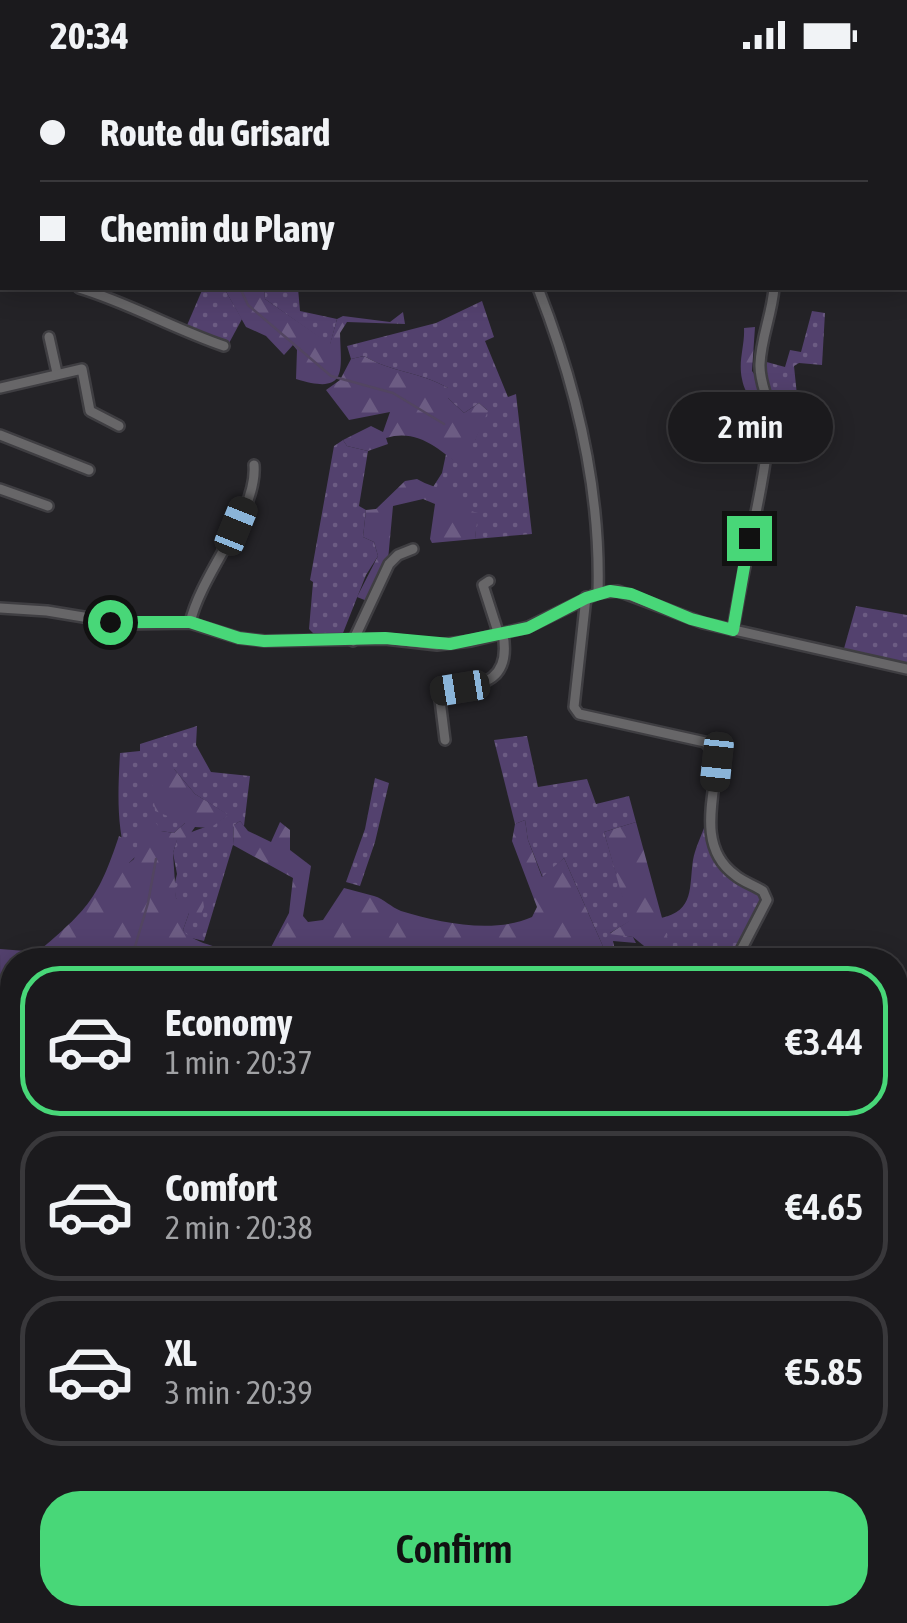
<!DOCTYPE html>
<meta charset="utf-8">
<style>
body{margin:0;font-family:"Asap Condensed",sans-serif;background:#28272a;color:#f1f3f6;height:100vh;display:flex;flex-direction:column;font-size:38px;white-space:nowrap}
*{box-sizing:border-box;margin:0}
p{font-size:32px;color:#a0a1a4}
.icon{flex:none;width:55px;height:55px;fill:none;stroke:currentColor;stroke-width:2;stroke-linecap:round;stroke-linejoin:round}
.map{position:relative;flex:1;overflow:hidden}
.side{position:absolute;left:0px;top:878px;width:908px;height:678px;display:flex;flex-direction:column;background:#1b1a1d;border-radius:40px 40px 0 0;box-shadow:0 5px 25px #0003,0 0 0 2px #39383b}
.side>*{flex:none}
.top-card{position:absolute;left:0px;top:0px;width:908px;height:220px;box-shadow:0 5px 25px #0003,0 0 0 2px #39383b;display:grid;align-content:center;height:220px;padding:0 40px;background:#1b1a1d}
.end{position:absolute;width:45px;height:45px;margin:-22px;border:12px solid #48d778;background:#111;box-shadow:0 0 0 5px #111}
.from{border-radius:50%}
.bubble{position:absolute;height:70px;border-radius:35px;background:#1b1a1d;box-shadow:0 5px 25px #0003,0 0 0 2px #39383b;font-size:32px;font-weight:600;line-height:70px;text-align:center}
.car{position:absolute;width:30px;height:60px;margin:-30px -15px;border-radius:12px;box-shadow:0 0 8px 2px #0007;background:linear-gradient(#222 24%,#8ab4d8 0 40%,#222 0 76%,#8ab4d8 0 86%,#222 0)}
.top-card b{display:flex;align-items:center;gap:35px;height:95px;font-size:38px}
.top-card b+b{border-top:2px solid #39383b}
.top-card i{width:25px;height:25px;background:#f1f3f6}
ul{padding:18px 0 0;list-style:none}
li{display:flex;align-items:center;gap:30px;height:150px;margin:0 20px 15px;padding:0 20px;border:5px solid #39383b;border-radius:40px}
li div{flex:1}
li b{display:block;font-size:38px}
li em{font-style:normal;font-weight:600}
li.active{border-color:#48d778}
li>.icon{width:90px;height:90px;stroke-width:1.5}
.action{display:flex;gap:20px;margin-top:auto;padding:20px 40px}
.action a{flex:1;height:115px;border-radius:40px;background:#48d778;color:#111;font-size:40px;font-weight:600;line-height:115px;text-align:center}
.status{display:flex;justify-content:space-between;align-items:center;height:70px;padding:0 50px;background:#1b1a1d;direction:ltr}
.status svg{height:28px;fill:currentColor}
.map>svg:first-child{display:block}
.grass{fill:url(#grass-dots)}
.forest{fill:url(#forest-firs)}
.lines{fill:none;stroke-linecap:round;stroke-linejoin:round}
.stream{stroke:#524561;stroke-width:2.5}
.minor-casing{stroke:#3f3e42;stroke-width:14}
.minor{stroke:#676668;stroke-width:9}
.route{stroke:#48d778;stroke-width:12}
</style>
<div class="status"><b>20:34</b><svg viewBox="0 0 49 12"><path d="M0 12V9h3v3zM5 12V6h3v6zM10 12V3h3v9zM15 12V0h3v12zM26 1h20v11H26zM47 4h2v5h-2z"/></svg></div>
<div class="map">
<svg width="907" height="1553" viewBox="0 0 907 1553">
<defs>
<pattern id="grass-dots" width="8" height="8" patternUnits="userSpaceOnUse" patternTransform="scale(2.5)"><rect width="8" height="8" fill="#53416e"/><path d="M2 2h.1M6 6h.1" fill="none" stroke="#6c5c83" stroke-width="1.8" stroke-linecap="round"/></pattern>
<pattern id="forest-firs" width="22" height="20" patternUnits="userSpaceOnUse" patternTransform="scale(2.5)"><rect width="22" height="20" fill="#53416e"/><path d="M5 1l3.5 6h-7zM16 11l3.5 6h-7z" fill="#6c5c83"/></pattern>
</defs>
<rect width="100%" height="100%" fill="#242327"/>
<!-- grass -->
<g class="grass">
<polygon points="203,218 224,218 242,249 228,275 185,260"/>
<polygon points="264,218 298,218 300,241 337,249 330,275 265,229"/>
<path d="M482,231L494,267L485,271L508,327L516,324L532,464L475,469L477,444C460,440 451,423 433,417L442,403L446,384L464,398L470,370H475L487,340L479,333L464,343L448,328V318C421,302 390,302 364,286L351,289L347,276L436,253Z"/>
<polygon points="812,241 825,243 822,295 799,293 794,296 798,335 773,338 763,291 785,297 790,280 801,282"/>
<polygon points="343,370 347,376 368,381 359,436 366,440 363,467 374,472 378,486 366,505 343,563 314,564 309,559 313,512 310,510 334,376"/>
<polygon points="856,536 907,545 907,596 843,582"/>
<path d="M197,656L196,675L211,702L250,706L244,756L240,751L234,755L233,775L204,871L187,867L183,860L189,843L176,828L174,816L177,804L173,783L177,769C195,758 212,758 228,745L195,724L174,699L186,752L174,763L161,761L128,794C116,756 118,722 120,683L140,681V674Z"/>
<polygon points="527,666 538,717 587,709 596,734 629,726 636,752 604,762 630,851 610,863 633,867 636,873 613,871 617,890 609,890 564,788 543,808 528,770 525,750 515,754 494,670"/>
<polygon points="375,708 389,713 375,772 360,816 346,812 365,759"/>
<path d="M704,758C708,767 708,780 714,789C727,807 753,810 763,830L734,890H651L649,880L656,878L669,884L661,848C695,841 689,816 693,790C695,779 700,769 704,758Z"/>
<path d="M904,1449L907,1450V1553H895L889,1544L876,1553H655V1547L649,1543H656V1547L664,1549L677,1542H895V1483C901,1471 897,1460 904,1449Z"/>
</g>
<!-- forest -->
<g class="forest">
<path d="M224,218H264L265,229L330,274L337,249L343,246L390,252L403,242L405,254L347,252L340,263C341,302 348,325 296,309L297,280L293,275L284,285L266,266L246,257Z"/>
<path d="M755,257L752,301C763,314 769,343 763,355C760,337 745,327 742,309C738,291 745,275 744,258Z"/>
<path d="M364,286C390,302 421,302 448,318V328L464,343L479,333L488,341L475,371H470L471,397L464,399C440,380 418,358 386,368L388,374L368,381L347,376L343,370L371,356L383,362L390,342L349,350L326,320L340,310L351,289Z"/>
<path d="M417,409C427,415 438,417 449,423C461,431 463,440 478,443L475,469L432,473L430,469L435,434L423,429L393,436L388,490L367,531L357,527L378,486L374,472L363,467L366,440L376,439L405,411Z"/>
<path d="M174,699L195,724L229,745L210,758L195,757L188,767L177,770L173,783L176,828L181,831L202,824L204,837L201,844L189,843L183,860C193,876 248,885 268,883L289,843L293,808L233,775L234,755L240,751L248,761L271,772L280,752L290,760V780L311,796L303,846L308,852L323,850L344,818C354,821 364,823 374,826C384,829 391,837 401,841C440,853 494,864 532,847L537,837L512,771L515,754L525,750L528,770L542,807L564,788L609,890H12V1267L9,1275L2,1280L0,879L38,882C88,839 98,829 119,766L128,771L129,793L134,789L141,760L155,751L161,761L174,763L185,753L155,741L152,713L165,700Z"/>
<polygon points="636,752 668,870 670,885 656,878 649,880 633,867 609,864 629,851 604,762"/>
<path d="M907,1005V1450L904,1449C897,1460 901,1471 895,1483V1014Z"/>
<polygon points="299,1542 441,1542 441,1543 434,1553 316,1553"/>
</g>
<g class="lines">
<!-- stream -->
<g class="stream">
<polyline points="696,0 697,2"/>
<polyline points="264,2 265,0"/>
<polyline points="240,218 248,235 331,306 393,323 444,354"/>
<polyline points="131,890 148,833 156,789"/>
<polyline points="568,890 608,886"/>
<polyline points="0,997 12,1007"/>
<polyline points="895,1249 907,1248"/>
<polyline points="895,1405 907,1409"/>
<polyline points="423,1553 430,1542"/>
</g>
<!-- minor casing -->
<g class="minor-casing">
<g id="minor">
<polyline points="0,206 2,204"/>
<path d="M79,218C129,233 174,259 224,276"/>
<path d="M538,218C576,315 601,418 598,523"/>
<polyline points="49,267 57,303"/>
<polyline points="0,318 82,299 90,341 119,356"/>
<polyline points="0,365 89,400"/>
<polyline points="0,419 48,436"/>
<polyline points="489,511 483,515 499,565"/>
<path d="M586,527L574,637L579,644L705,672L714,682L717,692C713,731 698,778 735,805C743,812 754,815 763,821L767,830L736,890"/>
<polyline points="0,538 47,541 126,554 190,553 239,568 265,571 385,569 437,575 471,571 528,557 598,523 618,521 703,553 907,599"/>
<path d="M190,553C201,503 258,442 254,395"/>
<path d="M733,560C744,491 763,424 770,354C772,333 759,315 760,294C761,268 772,244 774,218"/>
<polyline points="353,571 389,494 398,485 413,479"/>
<path d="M445,670L439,622C478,615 512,615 503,564"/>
<polyline points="515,1553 518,1542"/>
</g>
</g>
<!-- minor -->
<use href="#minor" class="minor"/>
</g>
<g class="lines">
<!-- route -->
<polyline class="route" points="110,552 190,552 239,568 264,571 385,568 450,574 528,558 586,528 610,521 631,524 691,549 733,560 749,468"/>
</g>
</svg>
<i class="end from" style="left:110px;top:552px"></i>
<i class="end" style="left:749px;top:468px"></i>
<div class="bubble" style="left:668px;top:322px;width:165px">2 min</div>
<i class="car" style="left:236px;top:456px;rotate:22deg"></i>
<i class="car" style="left:460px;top:618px;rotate:261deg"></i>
<i class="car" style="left:717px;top:692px;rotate:186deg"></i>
<div class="top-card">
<b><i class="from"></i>Route du Grisard</b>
<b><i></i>Chemin du Plany</b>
</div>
<section class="side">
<ul>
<li class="active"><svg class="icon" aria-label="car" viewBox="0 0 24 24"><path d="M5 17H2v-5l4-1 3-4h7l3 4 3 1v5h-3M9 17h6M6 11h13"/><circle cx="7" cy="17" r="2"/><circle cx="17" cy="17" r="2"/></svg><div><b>Economy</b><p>1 min · 20:37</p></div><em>€3.44</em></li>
<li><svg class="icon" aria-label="car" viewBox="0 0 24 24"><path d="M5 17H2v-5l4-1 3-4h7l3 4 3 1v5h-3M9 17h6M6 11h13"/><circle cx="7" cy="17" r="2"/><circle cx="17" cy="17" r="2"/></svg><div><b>Comfort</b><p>2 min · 20:38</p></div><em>€4.65</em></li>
<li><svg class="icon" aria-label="car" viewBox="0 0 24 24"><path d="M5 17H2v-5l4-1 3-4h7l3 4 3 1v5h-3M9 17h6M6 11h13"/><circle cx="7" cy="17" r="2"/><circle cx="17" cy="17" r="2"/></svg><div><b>XL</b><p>3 min · 20:39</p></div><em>€5.85</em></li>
</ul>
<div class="action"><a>Confirm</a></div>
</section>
</div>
